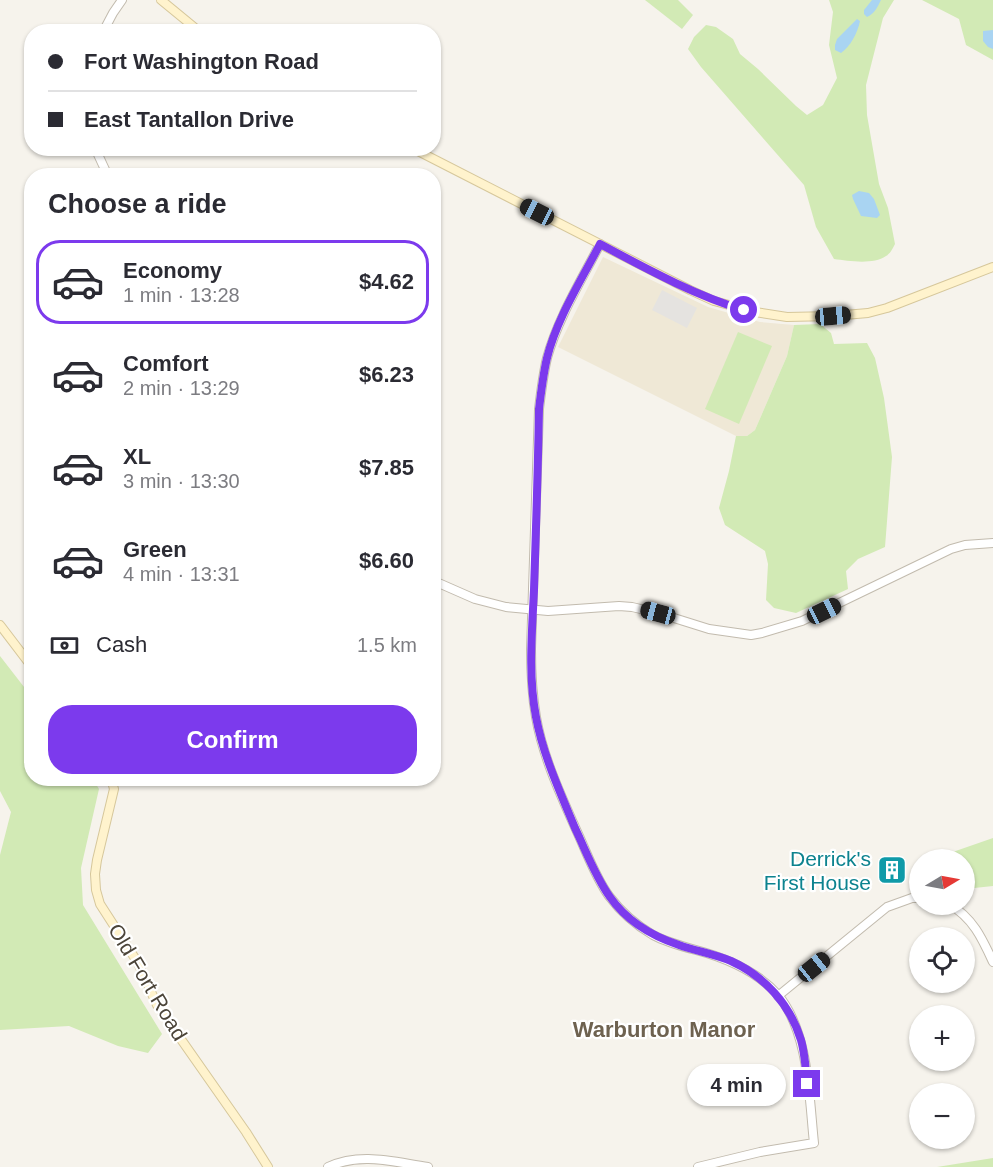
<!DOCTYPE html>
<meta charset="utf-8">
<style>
body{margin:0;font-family:Arial,sans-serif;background:#f2f2f3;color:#2b2b33;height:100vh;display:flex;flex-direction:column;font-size:22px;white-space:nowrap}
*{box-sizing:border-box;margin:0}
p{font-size:20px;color:#7c7c81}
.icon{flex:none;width:33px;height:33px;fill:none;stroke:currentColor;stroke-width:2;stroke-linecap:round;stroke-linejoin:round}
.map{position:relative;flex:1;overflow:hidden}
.panel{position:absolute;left:24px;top:168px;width:417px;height:618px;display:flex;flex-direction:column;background:#fff;border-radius:24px;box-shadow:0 2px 4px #0004}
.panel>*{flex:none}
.top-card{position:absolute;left:24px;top:24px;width:417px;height:132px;border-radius:24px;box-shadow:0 2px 4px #0004;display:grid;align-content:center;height:132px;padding:0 24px;background:#fff}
.needle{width:39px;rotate:80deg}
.buttons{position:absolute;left:909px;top:849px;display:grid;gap:12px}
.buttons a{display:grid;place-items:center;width:66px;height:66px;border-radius:50%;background:#fff;box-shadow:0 2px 4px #0004;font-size:30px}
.end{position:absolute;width:27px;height:27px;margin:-14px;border:8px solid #7c3aed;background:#fff;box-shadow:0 0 0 3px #fff}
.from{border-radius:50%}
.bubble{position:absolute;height:42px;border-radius:21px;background:#fff;box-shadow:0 2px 4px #0004;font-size:20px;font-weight:600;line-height:42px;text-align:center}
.car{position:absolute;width:18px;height:36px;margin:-18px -9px;border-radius:8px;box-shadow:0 0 4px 2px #0007;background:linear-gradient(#222 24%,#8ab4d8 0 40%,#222 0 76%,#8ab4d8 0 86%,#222 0)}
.top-card b{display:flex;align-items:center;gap:21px;height:57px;font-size:22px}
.top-card b+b{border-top:2px solid #e1e1e2}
.top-card i{width:15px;height:15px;background:#2b2b33}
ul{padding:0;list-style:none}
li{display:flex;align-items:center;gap:18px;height:84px;margin:0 12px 9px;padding:0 12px;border:3px solid transparent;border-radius:24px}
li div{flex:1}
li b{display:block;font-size:22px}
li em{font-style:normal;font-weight:600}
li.selected{border-color:#7c3aed}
li>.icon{width:54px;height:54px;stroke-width:1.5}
h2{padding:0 24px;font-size:27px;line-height:72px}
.pay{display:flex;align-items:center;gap:15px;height:66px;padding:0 24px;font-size:22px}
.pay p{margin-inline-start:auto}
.button{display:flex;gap:12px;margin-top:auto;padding:12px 24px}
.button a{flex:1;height:69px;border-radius:24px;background:#7c3aed;color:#fff;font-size:24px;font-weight:600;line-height:69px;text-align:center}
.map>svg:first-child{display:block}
.education{fill:#efe8d6}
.green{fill:#d2eab5}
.parking{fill:#e5e3e0}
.water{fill:#a9d4f2}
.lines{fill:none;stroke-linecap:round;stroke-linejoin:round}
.tertiary-casing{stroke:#c2bbae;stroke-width:10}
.secondary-casing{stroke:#d6c79b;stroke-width:10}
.tertiary{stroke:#fff;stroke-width:8}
.secondary{stroke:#fff3cd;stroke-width:8}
.route{stroke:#7c3aed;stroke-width:8}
.labels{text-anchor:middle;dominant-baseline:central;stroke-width:4.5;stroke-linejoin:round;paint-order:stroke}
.culture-label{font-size:21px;fill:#0d838f;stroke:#fff;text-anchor:end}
.street-label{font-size:21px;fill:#4b4439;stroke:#fff}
.neighbourhood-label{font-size:22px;font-weight:bold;fill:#6e6250;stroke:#fff}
</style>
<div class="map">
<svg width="993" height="1167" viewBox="0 0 993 1167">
<rect width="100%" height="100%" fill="#f6f3ec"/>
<!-- education -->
<polygon class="education" points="603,257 708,307 760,322 794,325 787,356 755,430 747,436 736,436 558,347"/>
<!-- green -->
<g class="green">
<polygon points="645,0 678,0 693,15 682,29"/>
<path d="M829,0H894L883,18L866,85L867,115L879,184L888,208L895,244C893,248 890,254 886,256C873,265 849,261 834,259L816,227L804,185L701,67L688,49L694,37L706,25L716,27L733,39L740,54L758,69L796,106L807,115L823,105L837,78L829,45L833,12Z"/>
<polygon points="922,0 993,0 993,60 966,45 959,19"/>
<polygon points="820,324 831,333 834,344 867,343 875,358 884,398 892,457 885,547 858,559 846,571 848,589 796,613 774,608 766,600 768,564 765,551 725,525 719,508 729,471 736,436 747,436 755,430 787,356 794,325"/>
<polygon points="738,332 772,346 739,424 705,409"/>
<polygon points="0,656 31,696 32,778 93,779 99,789 81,868 83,905 162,1034 148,1053 118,1046 69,1026 0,1030 0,855 11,812 0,791"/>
<polygon points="993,838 993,886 965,889 964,860 947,859 947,854"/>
<polygon points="993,1158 993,1167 937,1167"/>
</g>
<!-- parking -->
<polygon class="parking" points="662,290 697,308 687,328 652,310"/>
<!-- water -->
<g class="water">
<path d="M872,0H881C877,8 875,13 867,17L864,14V10Z"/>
<path d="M857,19L860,21C858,32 850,47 841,53L835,50V45L837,39Z"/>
<polygon points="993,30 993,49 988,47 983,41 983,31"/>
<polygon points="859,191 869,193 874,199 880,215 877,218 861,216 853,199 852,195"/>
</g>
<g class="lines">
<!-- tertiary casing -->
<g class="tertiary-casing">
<g id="tertiary">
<polyline points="103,32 113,13 122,0"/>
<polyline points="95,148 108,176"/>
<path d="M600,244C581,281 558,318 547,358C543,375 541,392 539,409L531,649C531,671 532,694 536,717C543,758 562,798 579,836C588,856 596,878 609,896C621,912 636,925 653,935C666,942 681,946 696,950C726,958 757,971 778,995C809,1032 809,1097 814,1143L760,1152L698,1167"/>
<polyline points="434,581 475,599 506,607 548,611 619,606 632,607 658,613 709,629 751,635 762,633 802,621 951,549 965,545 993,543"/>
<path d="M949,904C973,918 982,938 993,962"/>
<polyline points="778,996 887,907 912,898 920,898"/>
<path d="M328,1167C361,1152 393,1162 428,1167"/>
</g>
</g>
<!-- secondary casing -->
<g class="secondary-casing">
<g id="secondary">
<polyline points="161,0 200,32"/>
<polyline points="412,148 690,290 714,301 755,312 787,317 833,316 868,313 887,308 993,267"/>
<polyline points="0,625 32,667"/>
<polyline points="111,778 114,789 97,860 95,874 96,890 100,904 138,963 157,1005 246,1132 268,1167"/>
</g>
</g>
<!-- tertiary -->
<use href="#tertiary" class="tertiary"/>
<!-- secondary -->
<use href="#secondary" class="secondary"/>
</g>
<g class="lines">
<!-- route -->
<path class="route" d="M744,310C694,295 647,269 600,244C581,281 557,318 547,358C543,375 541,392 539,409C538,470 536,530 534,590C532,632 528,675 536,717C543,755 560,792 575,828C586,851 595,876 610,897C626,920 652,936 679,945C696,951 714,954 731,961C764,976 790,1004 801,1040C805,1054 806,1070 807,1084"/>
</g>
<!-- icons -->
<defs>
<g id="building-square" transform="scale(1.5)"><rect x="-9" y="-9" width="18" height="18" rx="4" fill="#0f9aa8" stroke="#fff"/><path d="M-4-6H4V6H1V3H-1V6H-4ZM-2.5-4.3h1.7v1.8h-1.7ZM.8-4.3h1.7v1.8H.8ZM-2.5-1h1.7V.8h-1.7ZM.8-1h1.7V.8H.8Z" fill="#fff"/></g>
</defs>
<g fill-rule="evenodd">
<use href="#building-square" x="892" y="870"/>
</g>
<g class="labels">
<!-- culture labels -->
<g class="culture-label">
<text x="871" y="858">Derrick's<tspan x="871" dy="24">First House</tspan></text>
</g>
<!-- street labels -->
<g class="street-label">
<text transform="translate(148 982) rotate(59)">Old Fort Road</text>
</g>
<!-- neighbourhood labels -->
<g class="neighbourhood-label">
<text x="664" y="1029">Warburton Manor</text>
</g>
</g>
</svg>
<div class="buttons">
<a><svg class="needle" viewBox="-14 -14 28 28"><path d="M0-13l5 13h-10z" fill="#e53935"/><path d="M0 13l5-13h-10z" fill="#7c7c81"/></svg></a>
<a><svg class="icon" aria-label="locate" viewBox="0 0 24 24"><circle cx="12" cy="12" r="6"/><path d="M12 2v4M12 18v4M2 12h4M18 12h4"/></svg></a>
<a>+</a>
<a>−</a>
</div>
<i class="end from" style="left:744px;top:310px"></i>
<i class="end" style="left:807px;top:1084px"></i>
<div class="bubble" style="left:687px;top:1064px;width:99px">4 min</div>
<i class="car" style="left:537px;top:212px;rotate:297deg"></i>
<i class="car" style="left:833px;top:316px;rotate:85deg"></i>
<i class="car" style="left:824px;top:611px;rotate:64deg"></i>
<i class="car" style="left:658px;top:613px;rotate:285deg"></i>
<i class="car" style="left:814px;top:967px;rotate:51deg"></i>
<div class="top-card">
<b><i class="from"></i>Fort Washington Road</b>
<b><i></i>East Tantallon Drive</b>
</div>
<section class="panel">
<h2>Choose a ride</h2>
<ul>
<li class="selected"><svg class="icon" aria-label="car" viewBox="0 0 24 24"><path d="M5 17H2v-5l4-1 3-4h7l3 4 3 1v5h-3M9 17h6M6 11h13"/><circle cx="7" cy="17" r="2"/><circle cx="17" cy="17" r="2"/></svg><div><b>Economy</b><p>1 min · 13:28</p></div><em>$4.62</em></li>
<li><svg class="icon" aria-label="car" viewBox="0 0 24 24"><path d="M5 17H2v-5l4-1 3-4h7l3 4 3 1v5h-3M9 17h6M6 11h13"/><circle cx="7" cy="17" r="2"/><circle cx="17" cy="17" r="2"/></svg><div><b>Comfort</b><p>2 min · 13:29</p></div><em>$6.23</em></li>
<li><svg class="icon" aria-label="car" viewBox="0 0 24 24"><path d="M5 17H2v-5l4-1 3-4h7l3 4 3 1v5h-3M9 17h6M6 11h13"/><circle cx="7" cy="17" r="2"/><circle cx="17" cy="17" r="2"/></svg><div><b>XL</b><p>3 min · 13:30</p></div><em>$7.85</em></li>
<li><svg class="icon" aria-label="car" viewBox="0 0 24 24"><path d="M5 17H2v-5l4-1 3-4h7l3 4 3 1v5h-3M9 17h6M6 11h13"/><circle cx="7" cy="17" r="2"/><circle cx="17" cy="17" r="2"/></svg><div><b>Green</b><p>4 min · 13:31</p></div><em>$6.60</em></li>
</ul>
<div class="pay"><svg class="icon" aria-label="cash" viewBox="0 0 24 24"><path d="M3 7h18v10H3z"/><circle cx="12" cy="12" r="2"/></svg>Cash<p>1.5 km</p></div>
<div class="button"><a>Confirm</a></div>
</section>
</div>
